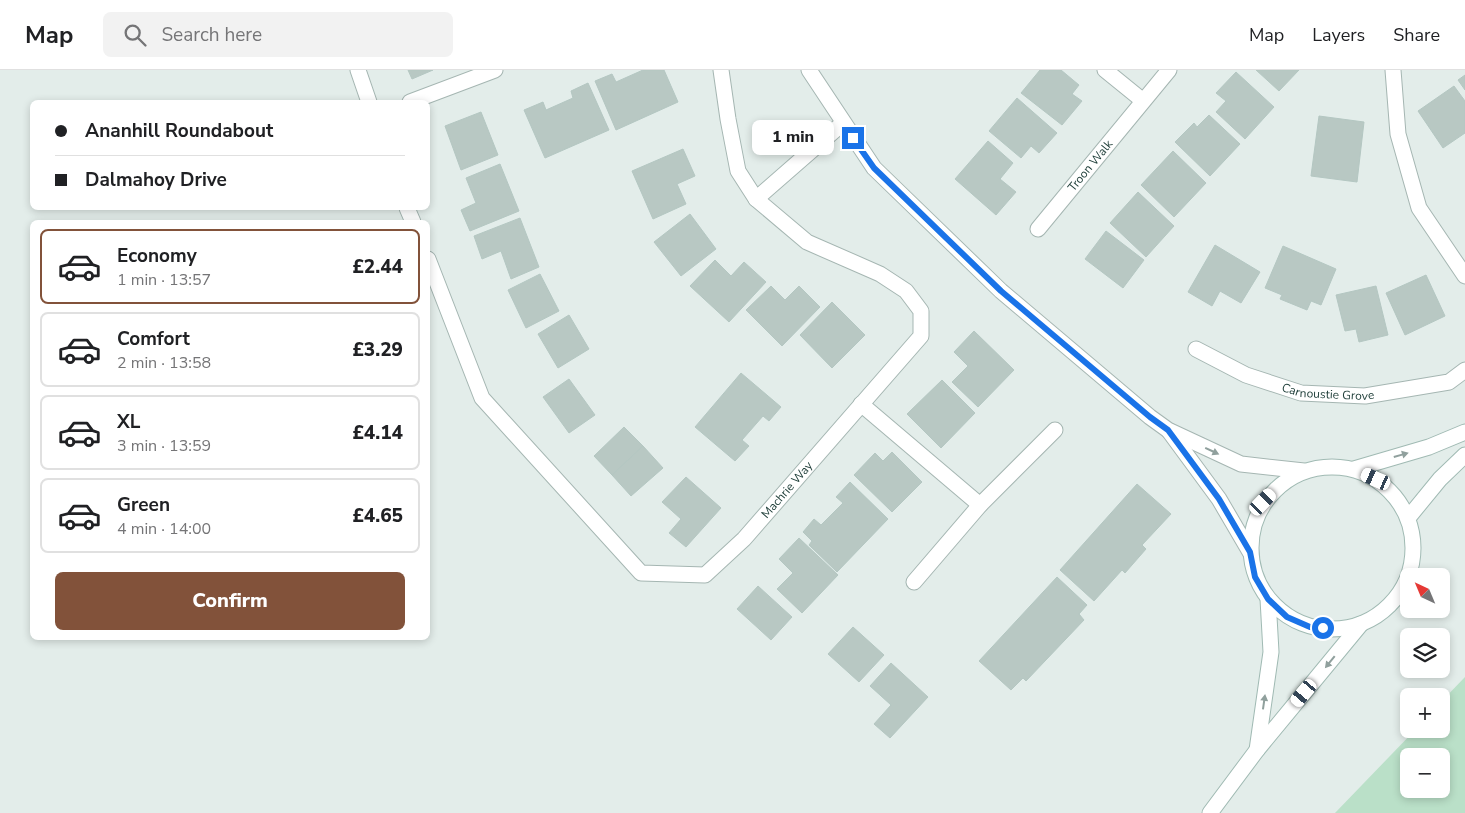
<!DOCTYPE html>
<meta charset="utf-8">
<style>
body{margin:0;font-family:"Nunito Sans",sans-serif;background:#f2f2f2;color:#202124;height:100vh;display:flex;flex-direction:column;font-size:19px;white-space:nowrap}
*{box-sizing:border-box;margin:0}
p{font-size:16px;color:#757577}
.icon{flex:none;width:28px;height:28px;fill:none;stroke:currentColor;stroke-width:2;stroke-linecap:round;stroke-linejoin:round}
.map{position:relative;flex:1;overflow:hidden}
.side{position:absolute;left:30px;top:150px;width:400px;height:420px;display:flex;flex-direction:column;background:#fff;border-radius:8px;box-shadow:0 2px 8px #0003}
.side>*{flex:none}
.guide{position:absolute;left:30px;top:30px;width:400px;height:110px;border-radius:8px;box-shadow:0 2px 8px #0003;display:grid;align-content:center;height:110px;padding:0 25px;background:#fff}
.needle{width:32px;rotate:316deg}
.fabs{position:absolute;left:1400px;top:498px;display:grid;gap:10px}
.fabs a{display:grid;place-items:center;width:50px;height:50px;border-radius:8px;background:#fff;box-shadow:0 2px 8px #0003;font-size:25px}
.end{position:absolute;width:22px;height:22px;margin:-11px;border:6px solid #1a73e8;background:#fff;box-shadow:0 0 0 2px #fff}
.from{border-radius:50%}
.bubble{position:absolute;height:35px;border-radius:8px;background:#fff;box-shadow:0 2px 8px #0003;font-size:16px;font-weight:800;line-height:35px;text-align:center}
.car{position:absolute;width:15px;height:30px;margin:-15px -8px;border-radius:6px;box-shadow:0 0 4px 1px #0007;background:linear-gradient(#fff 24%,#345 0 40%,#fff 0 76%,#345 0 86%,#fff 0)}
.guide b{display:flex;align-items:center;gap:18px;height:48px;font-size:19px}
.guide b+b{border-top:1px solid #e0e0e0}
.guide i{width:12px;height:12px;background:#202124}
ul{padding:9px 0 0;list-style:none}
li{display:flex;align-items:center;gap:15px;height:75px;margin:0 10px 8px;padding:0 15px;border:2px solid #e0e0e0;border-radius:8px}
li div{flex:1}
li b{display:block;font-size:19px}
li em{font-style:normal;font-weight:800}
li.current{border-color:#82523a}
li>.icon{width:45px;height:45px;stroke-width:1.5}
.cta{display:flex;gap:10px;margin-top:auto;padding:10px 25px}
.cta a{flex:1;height:58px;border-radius:8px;background:#82523a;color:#fff;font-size:20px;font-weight:800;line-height:58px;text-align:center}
header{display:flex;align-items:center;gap:30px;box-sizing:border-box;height:70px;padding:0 25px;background:#fff;border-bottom:1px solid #e0e0e0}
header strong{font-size:24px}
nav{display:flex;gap:28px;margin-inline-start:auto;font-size:18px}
.search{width:350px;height:45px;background:#f2f2f2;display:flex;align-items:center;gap:12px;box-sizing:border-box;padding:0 18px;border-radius:8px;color:#757577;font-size:19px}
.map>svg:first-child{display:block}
.green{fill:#bae0c8;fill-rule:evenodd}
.building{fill:#b8c8c3;stroke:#b4c7c2}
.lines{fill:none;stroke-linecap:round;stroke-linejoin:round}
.service-casing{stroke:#a5b6b2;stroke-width:17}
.minor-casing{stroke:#a5b6b2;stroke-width:17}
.tertiary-casing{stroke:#a5b6b2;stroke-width:17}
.secondary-casing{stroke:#a0bab3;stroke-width:17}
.service{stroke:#fff;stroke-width:15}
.minor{stroke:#fff;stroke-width:15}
.tertiary{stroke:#fff;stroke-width:15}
.secondary{stroke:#fff;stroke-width:15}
.oneway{fill:#90a09d}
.route{stroke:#1a73e8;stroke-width:6}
.labels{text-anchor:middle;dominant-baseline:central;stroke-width:4.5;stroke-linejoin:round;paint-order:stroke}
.street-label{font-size:12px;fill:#21403b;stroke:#f3faf7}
</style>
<header>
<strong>Map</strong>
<div class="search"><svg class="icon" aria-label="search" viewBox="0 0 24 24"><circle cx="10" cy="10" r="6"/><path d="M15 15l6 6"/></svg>Search here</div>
<nav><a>Map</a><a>Layers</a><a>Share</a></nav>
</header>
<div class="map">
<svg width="1465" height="743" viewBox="0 0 1465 743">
<rect width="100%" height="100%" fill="#e3edea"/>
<!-- green -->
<path class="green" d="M1465,607V743H1335L1416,659H1441V632ZM1409,686H1441V719H1409Z"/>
<!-- building -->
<g class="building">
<polygon points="408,0 433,0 412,9"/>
<polygon points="643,0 664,0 678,32 616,60 595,11 612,4 616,12"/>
<polygon points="1040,0 1061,0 1079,15 1072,24 1082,31 1062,55 1021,23"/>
<polygon points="1256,0 1299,0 1279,21"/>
<polygon points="1236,2 1274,37 1245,69 1216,42 1226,31 1216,23"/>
<polygon points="1465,5 1465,20 1458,10"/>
<polygon points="588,13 609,60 545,88 524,40 543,32 546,40 573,28 571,21"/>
<polygon points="1454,16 1465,31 1465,63 1443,78 1418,41"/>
<polygon points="1017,28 1057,63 1039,83 1031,76 1021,88 989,61"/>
<polygon points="481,42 498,85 461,100 445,56"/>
<polygon points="1209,45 1240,74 1210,106 1175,72 1194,53 1197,57"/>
<polygon points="1319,46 1364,52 1357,112 1311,106"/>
<polygon points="988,71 1013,93 1000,109 1016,122 996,145 955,109"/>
<polygon points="683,79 695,106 677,114 686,134 653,149 632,101"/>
<polygon points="1173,81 1206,113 1174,147 1141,115"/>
<polygon points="500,94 519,141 470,161 461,140 476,133 466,108"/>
<polygon points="1138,122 1174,156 1146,187 1110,153"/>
<polygon points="690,144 716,179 681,206 654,172"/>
<polygon points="520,148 539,197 511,209 501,181 482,189 474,166"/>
<polygon points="1106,161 1144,190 1123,218 1085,189"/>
<polygon points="1215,175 1260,202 1241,233 1220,221 1212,236 1188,222"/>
<polygon points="1283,176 1336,199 1321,235 1311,231 1307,240 1280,229 1282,225 1265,218"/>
<polygon points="715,190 731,206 744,192 766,212 729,252 690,216"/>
<polygon points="540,204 559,241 526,258 508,220"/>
<polygon points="1426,205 1445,246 1405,265 1386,223"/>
<polygon points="771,216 785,230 799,216 820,237 782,276 746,240"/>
<polygon points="1376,216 1388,265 1359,272 1356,259 1345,261 1336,225"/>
<polygon points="832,232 865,265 832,298 800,265"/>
<polygon points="569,245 589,279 558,298 538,264"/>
<polygon points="974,261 1014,300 978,337 952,312 968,296 954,282"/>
<polygon points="741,303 781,337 769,351 763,346 742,370 749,376 735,391 695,357"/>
<polygon points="569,309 595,345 569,363 543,327"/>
<polygon points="942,310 975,343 941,378 907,344"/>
<polygon points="624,357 643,376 612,405 594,386"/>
<polygon points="643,376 663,398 631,426 612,405"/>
<polygon points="892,382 922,412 892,442 854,405 875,383 883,391"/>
<polygon points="686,407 721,438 686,477 669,463 681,449 662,432"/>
<polygon points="850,412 888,449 837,502 809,475 812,471 803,462 814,449 821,455 843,433 836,427"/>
<polygon points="1137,414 1171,444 1142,475 1146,479 1125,503 1122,500 1094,531 1060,500"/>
<polygon points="799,468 838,505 802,543 777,519 793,503 779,489"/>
<polygon points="1057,507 1087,535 1079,544 1084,550 1026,611 1023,608 1011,620 979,591"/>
<polygon points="758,516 792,547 771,570 737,539"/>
<polygon points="853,557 884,585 859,612 828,584"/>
<polygon points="891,593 928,627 890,668 874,654 891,635 870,616"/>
</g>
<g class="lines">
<!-- service casing -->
<g class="service-casing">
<g id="service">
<polyline points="861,334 980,435"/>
<polyline points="914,512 980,435 1055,360"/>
</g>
</g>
<!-- minor casing -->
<g class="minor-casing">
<g id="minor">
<polyline points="358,0 369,32"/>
<polyline points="1105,0 1142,30"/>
<polyline points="1393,0 1398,64 1419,138 1465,206"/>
<polyline points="410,32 495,0"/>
<polyline points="756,129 843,53"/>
<polyline points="407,138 413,152"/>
<path id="s1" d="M1038,159L1169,0"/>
<path id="s2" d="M428,189L482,328L641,503L705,505L744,469L921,266V241L906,221L880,204L807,172L756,129L738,101L728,49L721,0"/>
<path id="s3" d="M1196,279L1246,305L1301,323L1365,326L1449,312L1465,300"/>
</g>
</g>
<!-- tertiary casing -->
<g class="tertiary-casing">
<g id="tertiary">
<polyline points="809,0 874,98 1001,221 1150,347 1168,360 1241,394 1304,401"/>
<polyline points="1169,361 1219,429 1250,482"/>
</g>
</g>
<!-- secondary casing -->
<g class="secondary-casing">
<g id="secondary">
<circle cx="1332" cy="478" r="81"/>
<polyline points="1354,399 1429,377 1465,362"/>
<polyline points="1408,448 1440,409 1465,385"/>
<polyline points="1257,680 1271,582 1268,529"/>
<polyline points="1210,743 1257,680 1361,554"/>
</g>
</g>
<!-- service -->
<use href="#service" class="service"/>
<!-- minor -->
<use href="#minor" class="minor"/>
<!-- tertiary -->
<use href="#tertiary" class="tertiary"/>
<!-- secondary -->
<use href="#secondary" class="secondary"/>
</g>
<!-- one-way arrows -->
<defs><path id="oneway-solid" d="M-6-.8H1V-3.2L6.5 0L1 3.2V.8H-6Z" transform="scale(1.25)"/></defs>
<g class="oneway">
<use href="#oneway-solid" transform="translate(1212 381) rotate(25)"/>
<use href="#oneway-solid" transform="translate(1401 385) rotate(-16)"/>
<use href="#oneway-solid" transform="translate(1330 592) rotate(129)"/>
<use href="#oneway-solid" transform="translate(1264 632) rotate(-82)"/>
</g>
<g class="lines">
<!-- route -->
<polyline class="route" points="853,68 874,98 1001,221 1150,347 1168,360 1219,429 1250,482 1255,507 1268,529 1287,547 1310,557 1323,558"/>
</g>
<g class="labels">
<!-- street labels -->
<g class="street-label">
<text stroke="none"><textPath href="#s1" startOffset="82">Troon Walk</textPath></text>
<text stroke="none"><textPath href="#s3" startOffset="141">Carnoustie Grove</textPath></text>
<text stroke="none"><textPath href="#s2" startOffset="568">Machrie Way</textPath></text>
</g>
</g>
</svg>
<div class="fabs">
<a><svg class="needle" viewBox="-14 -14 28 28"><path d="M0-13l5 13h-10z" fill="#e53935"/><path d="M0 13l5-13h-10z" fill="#757577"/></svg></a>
<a><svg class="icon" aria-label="layers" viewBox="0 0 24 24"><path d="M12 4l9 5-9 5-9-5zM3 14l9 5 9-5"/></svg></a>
<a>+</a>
<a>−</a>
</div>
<i class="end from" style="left:1323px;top:558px"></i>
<i class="end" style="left:853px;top:68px"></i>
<div class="bubble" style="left:752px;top:50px;width:82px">1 min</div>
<i class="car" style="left:1376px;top:409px;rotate:294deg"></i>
<i class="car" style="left:1263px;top:432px;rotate:44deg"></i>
<i class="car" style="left:1304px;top:623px;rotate:220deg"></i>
<div class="guide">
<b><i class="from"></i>Ananhill Roundabout</b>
<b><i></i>Dalmahoy Drive</b>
</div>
<section class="side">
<ul>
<li class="current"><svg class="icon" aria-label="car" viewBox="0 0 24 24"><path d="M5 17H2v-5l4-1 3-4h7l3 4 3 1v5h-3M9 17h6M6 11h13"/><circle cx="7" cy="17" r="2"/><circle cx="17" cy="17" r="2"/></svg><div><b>Economy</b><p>1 min · 13:57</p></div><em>£2.44</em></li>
<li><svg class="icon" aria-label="car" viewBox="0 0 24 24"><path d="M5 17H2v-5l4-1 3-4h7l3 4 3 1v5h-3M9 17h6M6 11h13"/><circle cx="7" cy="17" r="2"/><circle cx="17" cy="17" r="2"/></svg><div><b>Comfort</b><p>2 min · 13:58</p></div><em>£3.29</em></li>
<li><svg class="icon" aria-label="car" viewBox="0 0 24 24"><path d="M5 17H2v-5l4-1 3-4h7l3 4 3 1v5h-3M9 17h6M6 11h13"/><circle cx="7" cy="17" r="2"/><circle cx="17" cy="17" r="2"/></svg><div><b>XL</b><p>3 min · 13:59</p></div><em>£4.14</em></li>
<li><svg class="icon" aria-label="car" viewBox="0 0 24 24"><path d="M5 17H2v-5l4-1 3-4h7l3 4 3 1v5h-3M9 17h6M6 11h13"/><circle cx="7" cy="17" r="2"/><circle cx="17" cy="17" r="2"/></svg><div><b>Green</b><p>4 min · 14:00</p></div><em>£4.65</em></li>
</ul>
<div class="cta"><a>Confirm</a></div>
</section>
</div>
